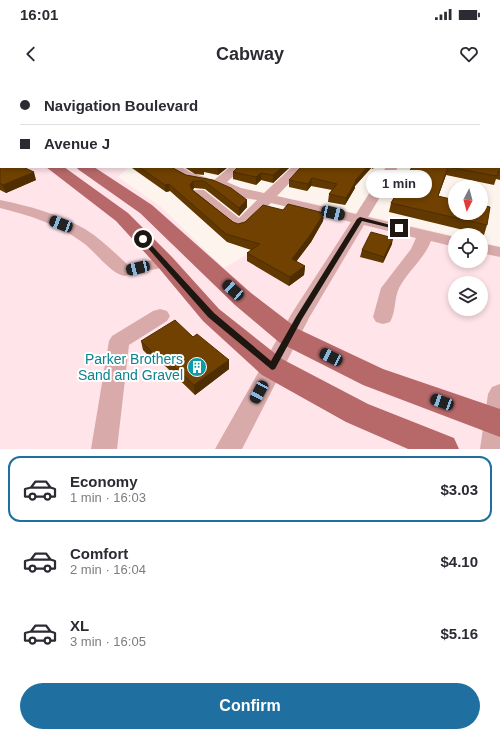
<!DOCTYPE html>
<meta charset="utf-8">
<style>
body{margin:0;font-family:Arial,sans-serif;background:#f2f2f3;color:#2b2b33;height:100vh;display:flex;flex-direction:column;font-size:15px;white-space:nowrap}
*{box-sizing:border-box;margin:0}
p{font-size:13px;color:#7c7c81}
.icon{flex:none;width:22px;height:22px;fill:none;stroke:currentColor;stroke-width:2;stroke-linecap:round;stroke-linejoin:round}
.map{position:relative;height:369px;overflow:hidden}
.side{display:flex;flex-direction:column;background:#fff;flex:1}
.side>*{flex:none}
.hud{position:absolute;left:0px;top:0px;width:500px;height:88px;box-shadow:0 2px 6px #0003;display:grid;align-content:center;height:88px;padding:0 20px;background:#fff}
.needle{width:26px;rotate:186deg}
.controls{position:absolute;left:448px;top:100px;display:grid;gap:8px}
.controls a{display:grid;place-items:center;width:40px;height:40px;border-radius:50%;background:#fff;box-shadow:0 2px 6px #0003;font-size:20px}
.end{position:absolute;width:18px;height:18px;margin:-9px;border:5px solid #1e1711;background:#fff;box-shadow:0 0 0 2px #fff}
.from{border-radius:50%}
.bubble{position:absolute;height:28px;border-radius:14px;background:#fff;box-shadow:0 2px 6px #0003;font-size:13px;font-weight:700;line-height:28px;text-align:center}
.car{position:absolute;width:12px;height:24px;margin:-12px -6px;border-radius:5px;box-shadow:0 0 3px 1px #0007;background:linear-gradient(#222 24%,#8ab4d8 0 40%,#222 0 76%,#8ab4d8 0 86%,#222 0)}
.hud b{display:flex;align-items:center;gap:14px;height:38px;font-size:15px}
.hud b+b{border-top:1px solid #e1e1e2}
.hud i{width:10px;height:10px;background:#2b2b33}
ul{padding:7px 0 0;list-style:none}
li{display:flex;align-items:center;gap:12px;height:66px;margin:0 8px 6px;padding:0 12px;border:2px solid transparent;border-radius:12px}
li div{flex:1}
li b{display:block;font-size:15px}
li em{font-style:normal;font-weight:700}
li.active{border-color:#1f70a1}
li>.icon{width:36px;height:36px;stroke-width:1.5}
.button{display:flex;gap:8px;margin-top:auto;padding:8px 20px}
.button a{flex:1;height:46px;border-radius:24px;background:#1f70a1;color:#fff;font-size:16px;font-weight:700;line-height:46px;text-align:center}
.status{display:flex;justify-content:space-between;align-items:center;height:28px;padding:0 20px;background:#fff;direction:ltr}
.status svg{height:11px;fill:currentColor}
header{display:flex;justify-content:space-between;align-items:center;height:52px;padding:0 20px;background:#fff;font-size:18px;font-weight:700}
.map>svg:first-child{display:block}
.industrial{fill:#ffe4ea;fill-rule:evenodd}
.lines{fill:none;stroke-linecap:round;stroke-linejoin:round}
.minor{fill:#d8abaa;fill-rule:evenodd}
.major{fill:#b7696a;fill-rule:evenodd}
.wall{fill:#603800}
.shaded-wall{fill:#4e2e00}
.building{fill:#704100;stroke:#4e2e00}
.route{fill:#1e1711}
.labels{text-anchor:middle;dominant-baseline:central;stroke-width:4;stroke-linejoin:round;paint-order:stroke}
.near-culture-label{font-size:14px;fill:#0d838f;stroke:#fff;text-anchor:end}
</style>
<div class="status"><b>16:01</b><svg viewBox="0 0 49 12"><path d="M0 12V9h3v3zM5 12V6h3v6zM10 12V3h3v9zM15 12V0h3v12zM26 1h20v11H26zM47 4h2v5h-2z"/></svg></div>
<header><svg class="icon" aria-label="back" viewBox="0 0 24 24"><path d="M15 5l-7 7 7 7"/></svg>Cabway<svg class="icon" aria-label="heart" viewBox="0 0 24 24"><path d="M12 20l-8-8c-3-5 5-10 8-4 3-6 11-1 8 4z"/></svg></header>
<div class="map">
<svg width="500" height="369" viewBox="0 0 500 369">
<rect width="100%" height="100%" fill="#fdf5ed"/>
<!-- industrial -->
<path class="industrial" d="M0,0L171,1H1V87H129L118,97L160,126L224,188L249,173L295,119L455,156V181H481V162L500,167V369H0ZM455,203H481V229H455Z"/>
<g class="lines">
<!-- minor -->
<g class="minor">
<polygon points="0,38 1,38 0,45"/>
<path d="M166,87H181L192,93L208,98L210,101L208,104C196,107 173,97 166,87Z"/>
<path d="M230,87H244L227,102L241,108L264,113L292,87H305L277,116L356,134L386,87H398L368,137L455,157V167L431,161C424,179 408,191 399,208C394,219 396,232 390,242L383,244L376,242L373,237L381,208L411,169L416,158L364,145L309,238L242,369H215L292,233L351,142L271,123L244,149L239,151L234,149L192,113L194,110H204L239,138L257,120C244,118 221,115 212,103L214,100Z"/>
<path d="M0,120C29,126 59,134 85,149C101,159 114,172 128,185L165,177L171,178L173,182L171,186L165,187L124,196C110,193 95,171 82,162C58,144 28,135 0,128Z"/>
<polygon points="481,163 500,167 500,177 481,173"/>
<polygon points="160,229 167,231 170,236 167,241 129,265 117,369 91,369 109,261 112,256 153,231"/>
<polygon points="500,304 500,369 480,369 488,314 492,307"/>
</g>
<!-- major -->
<g class="major">
<rect x="0" y="60" width="1" height="8"/>
<polygon points="46,87 64,87 128,133 172,177 219,229 282,279 368,324 454,358 459,369 408,369 346,342 262,295 203,241 158,187 116,141"/>
<polygon points="76,87 94,87 152,125 251,213 298,249 383,289 500,329 500,357 363,305 280,263 235,225 140,133 79,90"/>
</g>
</g>
<!-- wall -->
<g class="wall">
<polygon points="500,0 500,100 496,99 494,105 446,95 438,116 487,145 484,155 389,132 391,123 412,87 499,87"/>
<polygon points="0,78 36,100 6,113 0,110"/>
<polygon points="132,87 171,87 186,95 213,100 247,120 247,127 239,136 205,109 194,108 193,110 233,142 238,144 283,130 324,133 323,141 311,162 296,182 305,186 304,195 289,206 247,181 247,173 251,170 227,162 170,111 166,112 132,88"/>
<polygon points="184,87 228,87 218,95 204,92 204,95 195,94"/>
<polygon points="290,87 273,103 261,100 256,105 233,99 233,92"/>
<polygon points="301,87 374,87 373,89 371,88 355,106 355,108 345,125 328,122 329,114 332,110 311,106 307,111 289,107 289,100"/>
<polygon points="392,164 383,183 360,177 362,170"/>
<polygon points="193,257 229,280 229,289 195,315 161,282 157,284 143,270 141,261"/>
</g>
<!-- shaded-wall -->
<g class="shaded-wall">
<polygon points="313,0 318,0 318,1 312,1"/>
<polygon points="328,0 335,0 334,1 326,1"/>
<polygon points="219,87 228,87 218,95 218,88"/>
<polygon points="283,87 290,87 273,103 273,95"/>
<polygon points="367,87 371,87 371,88 355,106 355,108 345,125 346,118 355,101"/>
<polygon points="448,87 446,95 435,125 438,116"/>
<polygon points="34,92 36,100 6,113 3,105"/>
<polygon points="261,93 261,100 256,105 256,97"/>
<polygon points="312,98 311,106 307,111 308,104"/>
<polygon points="193,101 194,108 191,112 190,105"/>
<polygon points="169,104 170,111 166,112 165,105"/>
<polygon points="247,120 247,127 239,136 239,128"/>
<polygon points="324,133 323,141 311,162 291,188 292,179"/>
<polygon points="393,158 392,164 383,183 384,177"/>
<polygon points="305,186 304,195 289,206 290,197"/>
<polygon points="159,273 161,282 157,284 155,275"/>
<polygon points="229,280 229,289 195,315 194,305"/>
</g>
<!-- building -->
<g class="building">
<polygon points="71,0 189,0 188,1 69,1"/>
<polygon points="252,0 313,0 312,1 251,1"/>
<polygon points="356,0 407,0 416,1 355,1"/>
<polygon points="455,0 500,0 500,91 498,91 497,96 448,87 438,116 455,120 455,133 481,133 481,125 490,127 487,145 391,123 412,87 499,87 499,1 455,1"/>
<polygon points="0,78 1,78 1,87 23,87 34,92 3,105 0,103"/>
<polygon points="139,87 171,87 186,95 213,100 231,108 247,120 239,128 204,101 193,101 190,105 192,110 233,142 238,144 245,142 263,125 283,130 288,124 324,133 311,154 292,179 305,186 290,197 247,173 260,164 226,154 169,104 165,105"/>
<polygon points="238,87 283,87 273,95 261,93 256,97 233,92"/>
<polygon points="301,87 367,87 355,101 356,101 346,118 329,114 337,104 312,98 308,104 289,100"/>
<polygon points="371,152 393,158 384,177 362,170"/>
<polygon points="175,240 193,257 197,254 229,280 194,305 159,273 155,275 141,261"/>
</g>
<!-- route -->
<polygon class="route" points="360,137 402,148 399,150 362,141 302,239 275,289 272,290 208,237 140,159 145,158 214,233 271,281 296,237 357,139"/>
<!-- icons -->
<defs>
<g id="building-disc" transform="scale(1)"><circle r="9.5" fill="#0f9aa8" stroke="#fff"/><path d="M-4-6H4V6H1V3H-1V6H-4ZM-2.5-4.3h1.7v1.8h-1.7ZM.8-4.3h1.7v1.8H.8ZM-2.5-1h1.7V.8h-1.7ZM.8-1h1.7V.8H.8Z" fill="#fff"/></g>
</defs>
<g fill-rule="evenodd">
<use href="#building-disc" x="197" y="287"/>
</g>
<g class="labels">
<!-- near-culture labels -->
<g class="near-culture-label">
<text x="183" y="279">Parker Brothers<tspan x="183" dy="16">Sand and Gravel</tspan></text>
</g>
</g>
</svg>
<div class="controls">
<a><svg class="needle" viewBox="-14 -14 28 28"><path d="M0-13l5 13h-10z" fill="#e53935"/><path d="M0 13l5-13h-10z" fill="#7c7c81"/></svg></a>
<a><svg class="icon" aria-label="locate" viewBox="0 0 24 24"><circle cx="12" cy="12" r="6"/><path d="M12 2v4M12 18v4M2 12h4M18 12h4"/></svg></a>
<a><svg class="icon" aria-label="layers" viewBox="0 0 24 24"><path d="M12 4l9 5-9 5-9-5zM3 14l9 5 9-5"/></svg></a>
</div>
<i class="end from" style="left:143px;top:159px"></i>
<i class="end" style="left:399px;top:148px"></i>
<div class="bubble" style="left:366px;top:90px;width:66px">1 min</div>
<i class="car" style="left:333px;top:133px;rotate:103deg"></i>
<i class="car" style="left:61px;top:144px;rotate:291deg"></i>
<i class="car" style="left:138px;top:188px;rotate:257deg"></i>
<i class="car" style="left:233px;top:210px;rotate:312deg"></i>
<i class="car" style="left:331px;top:277px;rotate:296deg"></i>
<i class="car" style="left:259px;top:312px;rotate:208deg"></i>
<i class="car" style="left:442px;top:322px;rotate:290deg"></i>
<div class="hud">
<b><i class="from"></i>Navigation Boulevard</b>
<b><i></i>Avenue J</b>
</div>
</div>
<section class="side">
<ul>
<li class="active"><svg class="icon" aria-label="car" viewBox="0 0 24 24"><path d="M5 17H2v-5l4-1 3-4h7l3 4 3 1v5h-3M9 17h6M6 11h13"/><circle cx="7" cy="17" r="2"/><circle cx="17" cy="17" r="2"/></svg><div><b>Economy</b><p>1 min · 16:03</p></div><em>$3.03</em></li>
<li><svg class="icon" aria-label="car" viewBox="0 0 24 24"><path d="M5 17H2v-5l4-1 3-4h7l3 4 3 1v5h-3M9 17h6M6 11h13"/><circle cx="7" cy="17" r="2"/><circle cx="17" cy="17" r="2"/></svg><div><b>Comfort</b><p>2 min · 16:04</p></div><em>$4.10</em></li>
<li><svg class="icon" aria-label="car" viewBox="0 0 24 24"><path d="M5 17H2v-5l4-1 3-4h7l3 4 3 1v5h-3M9 17h6M6 11h13"/><circle cx="7" cy="17" r="2"/><circle cx="17" cy="17" r="2"/></svg><div><b>XL</b><p>3 min · 16:05</p></div><em>$5.16</em></li>
</ul>
<div class="button"><a>Confirm</a></div>
</section>
